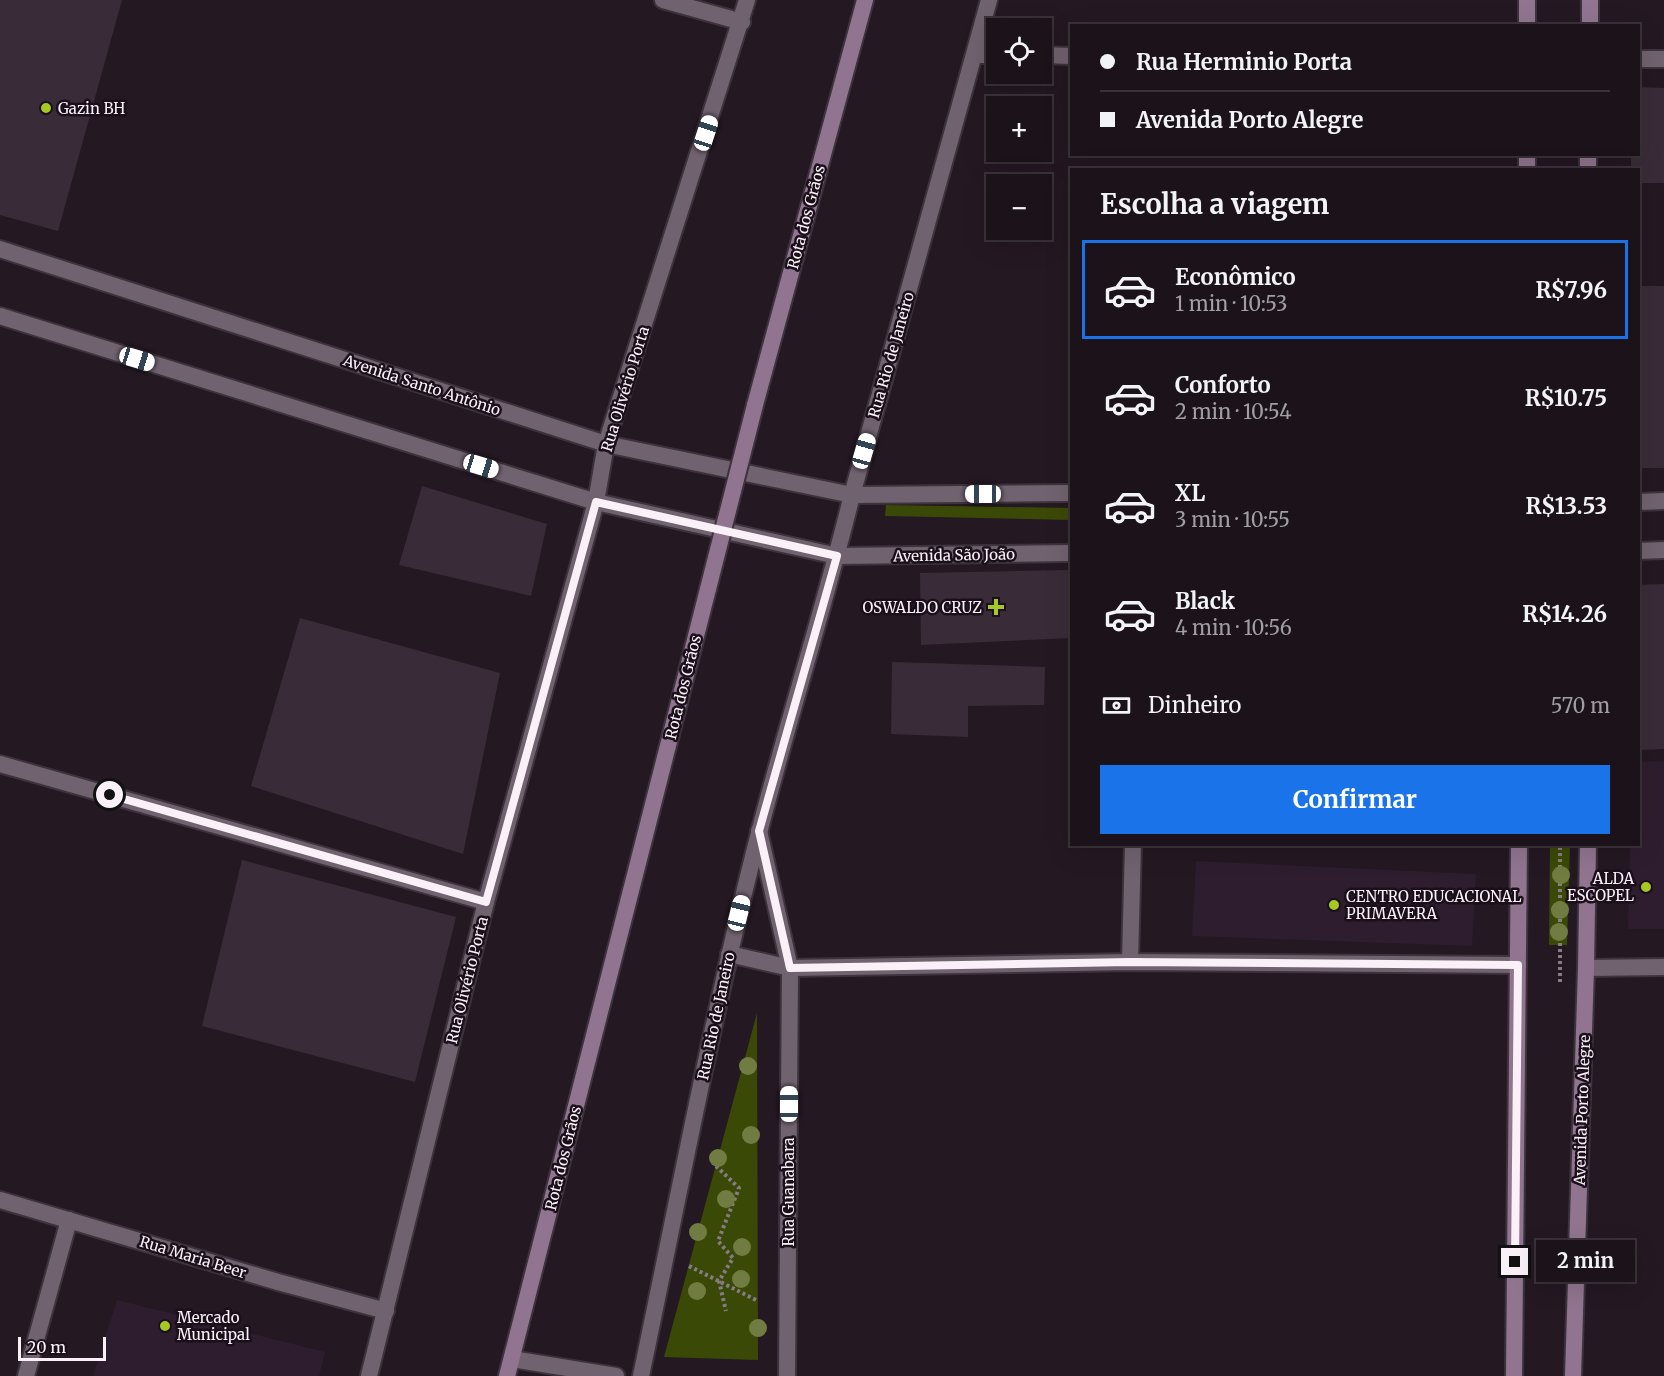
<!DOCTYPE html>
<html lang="pt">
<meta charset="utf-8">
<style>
body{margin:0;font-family:Merriweather,serif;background:#282027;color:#f1f3f6;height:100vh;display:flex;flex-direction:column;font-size:22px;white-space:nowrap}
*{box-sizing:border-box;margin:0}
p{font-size:20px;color:#a09ea2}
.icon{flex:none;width:33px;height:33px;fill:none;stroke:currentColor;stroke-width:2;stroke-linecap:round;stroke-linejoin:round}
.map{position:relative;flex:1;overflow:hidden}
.panel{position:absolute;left:1070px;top:168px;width:570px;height:678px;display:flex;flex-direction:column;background:#1b121a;border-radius:0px;box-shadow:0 6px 24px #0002,0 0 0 2px #393239}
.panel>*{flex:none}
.hud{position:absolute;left:1070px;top:24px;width:570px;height:132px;border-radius:0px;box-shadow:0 6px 24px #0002,0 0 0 2px #393239;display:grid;align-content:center;height:132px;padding:0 30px;background:#1b121a}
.controls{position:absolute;left:986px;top:18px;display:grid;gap:12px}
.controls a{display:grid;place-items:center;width:66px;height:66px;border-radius:0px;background:#1b121a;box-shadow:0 6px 24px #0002,0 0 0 2px #393239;font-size:30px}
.scale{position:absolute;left:18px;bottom:15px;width:88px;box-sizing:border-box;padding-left:6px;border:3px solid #f9f0f8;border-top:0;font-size:16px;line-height:21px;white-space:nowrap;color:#f9f0f8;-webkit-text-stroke:4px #1a0f1a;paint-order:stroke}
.end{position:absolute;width:27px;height:27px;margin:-14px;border:8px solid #f9f0f8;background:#111;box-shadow:0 0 0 3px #111}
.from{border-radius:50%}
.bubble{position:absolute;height:42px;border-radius:0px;background:#1b121a;box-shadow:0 6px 24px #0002,0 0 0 2px #393239;font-size:20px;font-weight:700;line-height:42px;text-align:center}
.car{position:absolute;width:18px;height:36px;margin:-18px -9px;border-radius:8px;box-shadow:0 0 4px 2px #0007;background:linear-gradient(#fff 24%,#345 0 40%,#fff 0 76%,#345 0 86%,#fff 0)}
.hud b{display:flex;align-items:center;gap:21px;height:57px;font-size:22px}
.hud b+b{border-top:2px solid #393239}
.hud i{width:15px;height:15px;background:#f1f3f6}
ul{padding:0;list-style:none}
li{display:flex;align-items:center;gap:18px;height:99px;margin:0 12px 9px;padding:0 18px;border:3px solid transparent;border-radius:0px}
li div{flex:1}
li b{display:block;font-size:22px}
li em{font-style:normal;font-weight:700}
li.selected{border-color:#1a73e8}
li>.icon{width:54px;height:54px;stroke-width:1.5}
h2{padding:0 30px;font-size:27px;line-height:72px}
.pay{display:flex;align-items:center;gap:15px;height:66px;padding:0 30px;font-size:22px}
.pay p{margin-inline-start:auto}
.action{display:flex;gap:12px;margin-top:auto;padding:12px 30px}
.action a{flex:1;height:69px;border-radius:0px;background:#1a73e8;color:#fff;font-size:24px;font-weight:700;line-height:69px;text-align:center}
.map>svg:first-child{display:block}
.built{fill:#2e1d2e}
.green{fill:#3b4906}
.building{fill:#392c38}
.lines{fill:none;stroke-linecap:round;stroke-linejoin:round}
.minor-casing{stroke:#3c333c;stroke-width:20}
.tertiary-casing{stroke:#3c333c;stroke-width:20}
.secondary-casing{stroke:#3c333c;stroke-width:20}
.path{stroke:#877c86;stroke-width:4;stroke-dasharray:3 3;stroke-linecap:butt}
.minor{stroke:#716270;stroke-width:16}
.tertiary{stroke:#716270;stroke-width:16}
.secondary{stroke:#917590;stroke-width:16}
.secondary-bridge-casing{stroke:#3c333c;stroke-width:20;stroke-linecap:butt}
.secondary-bridge{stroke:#917590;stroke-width:16}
.tree{fill:#717c42}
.route{stroke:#f9f0f8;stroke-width:8}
.poi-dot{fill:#a5c822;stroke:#1a0f1a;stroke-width:2}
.labels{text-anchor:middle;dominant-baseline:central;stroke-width:5;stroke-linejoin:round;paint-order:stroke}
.poi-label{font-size:15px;fill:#f9f0f8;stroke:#1a0f1a;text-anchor:start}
.street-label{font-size:15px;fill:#f9f0f8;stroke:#1a0f1a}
</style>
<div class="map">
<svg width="1664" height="1376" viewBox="0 0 1664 1376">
<rect width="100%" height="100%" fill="#241823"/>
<!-- built -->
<g class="built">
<polygon points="1664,761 1664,929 1628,929 1630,845 1638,844 1638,762"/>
<polygon points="1196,861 1476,874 1472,946 1192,936"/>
<polygon points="117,1300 325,1352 319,1376 93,1376"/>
</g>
<!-- green -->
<g class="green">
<polygon points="886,505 1071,508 1071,520 885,516"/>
<polygon points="1550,845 1570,845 1567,945 1549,945"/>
<polygon points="757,1013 758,1360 664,1357"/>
</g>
<!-- building -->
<g class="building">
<polygon points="0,0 122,0 58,231 0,215"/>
<polygon points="1638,87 1664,88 1664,183 1638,183 1638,170 1631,170 1631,154 1638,154"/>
<rect x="1638" y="286" width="26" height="182"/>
<polygon points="422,486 547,524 531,596 399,565"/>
<polygon points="1071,570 1071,638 921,645 920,573"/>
<polygon points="1664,584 1664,749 1638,750 1638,585"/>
<polygon points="300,618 500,673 463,854 251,786"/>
<polygon points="892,662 1045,667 1044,705 968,706 968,737 891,734"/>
<polygon points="242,860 456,917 415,1082 202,1026"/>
</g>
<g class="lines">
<!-- minor casing -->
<g class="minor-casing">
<g id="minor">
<polyline points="663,0 742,22"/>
<polyline points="975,55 996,55"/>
<polyline points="1041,55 1071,56"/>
<polyline points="1638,59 1664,59"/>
<polyline points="0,764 486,902"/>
<polyline points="759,831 790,968 787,1376"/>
<polyline points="729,954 790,968 1130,962 1518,965"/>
<polyline points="1130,962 1133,844"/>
<polyline points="1586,968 1664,967"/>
<polyline points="0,1200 278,1282 386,1311"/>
<polyline points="512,1359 616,1376"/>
<polyline points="26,1376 69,1220"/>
</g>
</g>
<!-- tertiary casing -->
<g class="tertiary-casing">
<g id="tertiary">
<polyline points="0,249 606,444 852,495 1071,493"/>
<polyline points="0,316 596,502 837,556 1071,553"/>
<polyline points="1638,502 1664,501"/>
<polyline points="1638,551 1664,550"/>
<polyline points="369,1376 486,902 596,502 606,444 747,0"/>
<path d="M641,1376C679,1195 713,1012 759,833C788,720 824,609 852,495L989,0"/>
</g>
</g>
<!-- secondary casing -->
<g class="secondary-casing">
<g id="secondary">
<polyline points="1527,0 1527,26"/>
<polyline points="1590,0 1590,26"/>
<polyline points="1527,170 1527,154"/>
<polyline points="1588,170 1588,154"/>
<polyline points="755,405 865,0"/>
<polyline points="507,1376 708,589"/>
<polyline points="1514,1376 1519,844"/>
<polyline points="1573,1376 1586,968 1588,844"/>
</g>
</g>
<!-- path -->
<g class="path">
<polyline points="1560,982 1560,844"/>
<polyline points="716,1166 739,1188 718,1241 733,1258 719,1281 726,1311"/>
<polyline points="689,1266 758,1301"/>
</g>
<!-- minor -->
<use href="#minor" class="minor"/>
<!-- tertiary -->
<use href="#tertiary" class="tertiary"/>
<!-- secondary -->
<use href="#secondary" class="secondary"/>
<!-- secondary-bridge casing -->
<g class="secondary-bridge-casing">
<polyline id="secondary-bridge" points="708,589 755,405"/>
</g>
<!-- secondary-bridge -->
<use href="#secondary-bridge" class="secondary-bridge"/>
</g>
<!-- trees -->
<g class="tree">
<circle cx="1561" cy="875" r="9"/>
<circle cx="1560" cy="910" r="9"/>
<circle cx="1559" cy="932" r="9"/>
<circle cx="748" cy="1066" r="9"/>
<circle cx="751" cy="1135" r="9"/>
<circle cx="718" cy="1158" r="9"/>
<circle cx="726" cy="1199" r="9"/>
<circle cx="698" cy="1232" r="9"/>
<circle cx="742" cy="1247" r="9"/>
<circle cx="741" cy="1279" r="9"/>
<circle cx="697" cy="1291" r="9"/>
<circle cx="758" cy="1328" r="9"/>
</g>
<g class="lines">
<!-- route -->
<polyline class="route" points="110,795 486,902 596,502 837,556 759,831 790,968 1130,962 1518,965 1515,1262"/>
</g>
<!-- markers -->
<g class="poi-dot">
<circle cx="46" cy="108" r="6"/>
<path d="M993 598h6v6h6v6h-6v6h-6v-6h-6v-6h6z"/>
<circle cx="1646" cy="887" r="6"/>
<circle cx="1334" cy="905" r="6"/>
<circle cx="165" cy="1326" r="6"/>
</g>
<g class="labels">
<!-- poi labels -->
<g class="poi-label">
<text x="58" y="108">Gazin BH</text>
<text x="982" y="607" text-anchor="end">OSWALDO CRUZ</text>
<text x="1634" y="878" text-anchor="end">ALDA<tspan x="1634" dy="17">ESCOPEL</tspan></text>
<text x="1346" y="896">CENTRO EDUCACIONAL<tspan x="1346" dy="17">PRIMAVERA</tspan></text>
<text x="177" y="1317">Mercado<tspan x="177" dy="17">Municipal</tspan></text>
</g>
<!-- street labels -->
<g class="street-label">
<text transform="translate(806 217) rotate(-75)">Rota dos Grãos</text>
<text transform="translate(891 355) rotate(-74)">Rua Rio de Janeiro</text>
<text transform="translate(422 385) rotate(18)">Avenida Santo Antônio</text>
<text transform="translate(625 389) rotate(-73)">Rua Olivério Porta</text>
<text transform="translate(954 555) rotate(-1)">Avenida São João</text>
<text transform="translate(683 687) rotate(-76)">Rota dos Grãos</text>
<text transform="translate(467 980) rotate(-76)">Rua Olivério Porta</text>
<text transform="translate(716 1016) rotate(-78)">Rua Rio de Janeiro</text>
<text transform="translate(1582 1110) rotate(-88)">Avenida Porto Alegre</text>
<text transform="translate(563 1158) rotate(-76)">Rota dos Grãos</text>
<text transform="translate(788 1192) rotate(-90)">Rua Guanabara</text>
<text transform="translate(193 1257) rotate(17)">Rua Maria Beer</text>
</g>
</g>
</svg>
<div class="controls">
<a><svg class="icon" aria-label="locate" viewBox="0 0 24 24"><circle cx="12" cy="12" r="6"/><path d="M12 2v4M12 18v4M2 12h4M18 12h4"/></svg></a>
<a>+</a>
<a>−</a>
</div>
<div class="scale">20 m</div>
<i class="end from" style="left:110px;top:795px"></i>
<i class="end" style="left:1515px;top:1262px"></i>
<div class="bubble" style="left:1536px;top:1240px;width:99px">2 min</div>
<i class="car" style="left:706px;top:133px;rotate:18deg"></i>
<i class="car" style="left:137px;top:359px;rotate:107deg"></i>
<i class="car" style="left:864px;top:451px;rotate:16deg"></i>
<i class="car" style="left:481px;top:466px;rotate:107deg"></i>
<i class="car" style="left:983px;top:494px;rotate:270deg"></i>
<i class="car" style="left:739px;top:913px;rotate:14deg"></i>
<i class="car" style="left:789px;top:1104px;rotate:0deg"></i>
<div class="hud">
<b><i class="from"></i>Rua Herminio Porta</b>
<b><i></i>Avenida Porto Alegre</b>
</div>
<section class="panel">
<h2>Escolha a viagem</h2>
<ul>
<li class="selected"><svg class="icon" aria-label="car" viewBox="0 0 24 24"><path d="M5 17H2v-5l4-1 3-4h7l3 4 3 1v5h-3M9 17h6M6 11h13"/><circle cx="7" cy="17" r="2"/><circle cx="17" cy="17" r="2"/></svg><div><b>Econômico</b><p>1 min · 10:53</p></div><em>R$7.96</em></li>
<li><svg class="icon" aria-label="car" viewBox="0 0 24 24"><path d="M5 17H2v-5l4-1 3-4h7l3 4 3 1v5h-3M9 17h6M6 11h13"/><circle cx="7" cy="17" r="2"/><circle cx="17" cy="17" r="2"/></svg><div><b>Conforto</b><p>2 min · 10:54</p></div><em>R$10.75</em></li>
<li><svg class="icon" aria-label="car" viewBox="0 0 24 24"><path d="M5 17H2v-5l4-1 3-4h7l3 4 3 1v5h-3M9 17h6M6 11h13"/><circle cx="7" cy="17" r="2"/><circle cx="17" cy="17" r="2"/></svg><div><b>XL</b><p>3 min · 10:55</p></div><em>R$13.53</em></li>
<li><svg class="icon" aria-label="car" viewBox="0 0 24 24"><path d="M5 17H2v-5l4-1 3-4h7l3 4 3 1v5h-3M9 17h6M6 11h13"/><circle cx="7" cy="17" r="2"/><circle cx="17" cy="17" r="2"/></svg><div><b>Black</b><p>4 min · 10:56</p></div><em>R$14.26</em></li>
</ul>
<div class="pay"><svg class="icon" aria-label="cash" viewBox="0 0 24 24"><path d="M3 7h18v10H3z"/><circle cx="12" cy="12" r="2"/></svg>Dinheiro<p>570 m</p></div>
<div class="action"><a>Confirmar</a></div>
</section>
</div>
